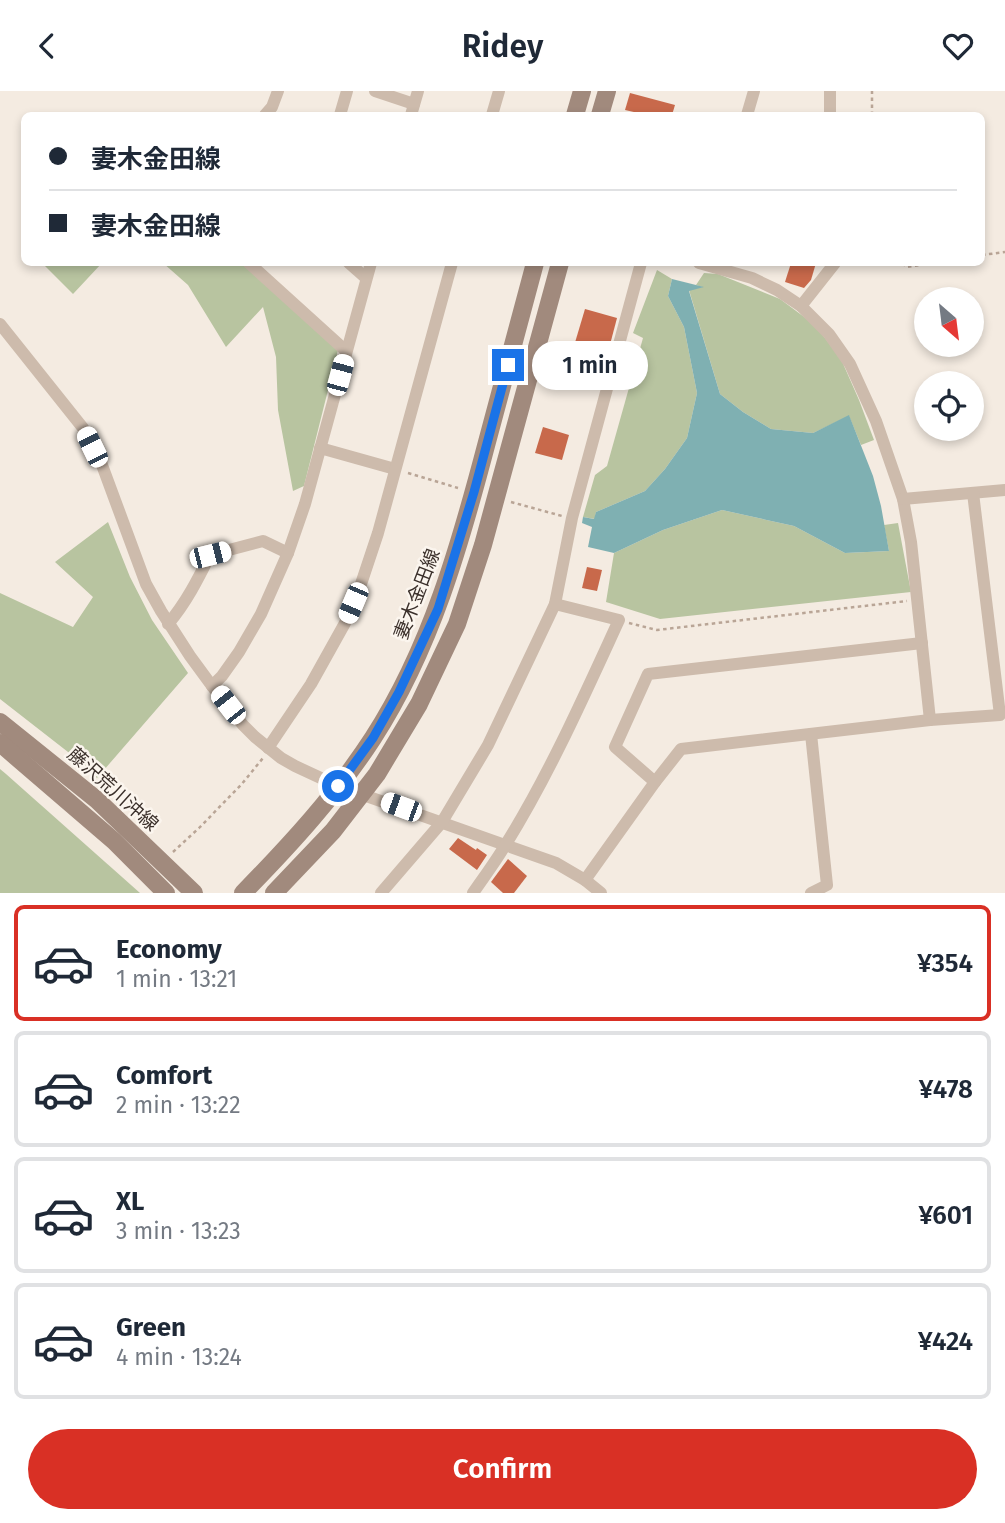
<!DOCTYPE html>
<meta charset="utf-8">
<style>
body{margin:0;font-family:"Fira Sans","Noto Sans JP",sans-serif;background:#f2f2f3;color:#1f2937;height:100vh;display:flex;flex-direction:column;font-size:26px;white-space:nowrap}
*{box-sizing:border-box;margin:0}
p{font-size:23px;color:#747a83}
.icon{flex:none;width:38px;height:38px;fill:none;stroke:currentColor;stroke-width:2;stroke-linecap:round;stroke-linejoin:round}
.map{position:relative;height:802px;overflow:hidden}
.sheet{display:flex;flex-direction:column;background:#fff;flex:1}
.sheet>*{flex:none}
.banner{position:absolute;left:21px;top:21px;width:964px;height:154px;border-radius:10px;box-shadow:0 4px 10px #0003;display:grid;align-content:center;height:154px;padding:0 28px;background:#fff}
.needle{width:46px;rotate:152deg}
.controls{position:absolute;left:914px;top:196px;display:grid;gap:14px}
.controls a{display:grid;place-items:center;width:70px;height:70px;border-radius:50%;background:#fff;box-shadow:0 4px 10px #0003;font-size:35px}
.end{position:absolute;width:32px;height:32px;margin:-16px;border:9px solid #1a73e8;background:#fff;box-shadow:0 0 0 4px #fff}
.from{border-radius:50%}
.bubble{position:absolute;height:49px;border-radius:24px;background:#fff;box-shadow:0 4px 10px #0003;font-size:23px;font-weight:600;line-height:49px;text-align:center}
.car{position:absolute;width:21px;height:42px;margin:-21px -10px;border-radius:9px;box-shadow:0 0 5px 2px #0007;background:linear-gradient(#fff 24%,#345 0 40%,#fff 0 76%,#345 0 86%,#fff 0)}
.banner b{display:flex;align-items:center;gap:24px;height:66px;font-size:26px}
.banner b+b{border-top:2px solid #e0e1e3}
.banner i{width:18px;height:18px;background:#1f2937}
ul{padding:12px 0 0;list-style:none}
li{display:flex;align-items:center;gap:21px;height:116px;margin:0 14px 10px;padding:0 14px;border:4px solid #e0e1e3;border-radius:10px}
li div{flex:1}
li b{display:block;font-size:26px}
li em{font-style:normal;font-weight:600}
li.on{border-color:#d93025}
li>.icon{width:63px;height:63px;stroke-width:1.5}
.primary-button{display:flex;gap:14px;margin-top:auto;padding:14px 28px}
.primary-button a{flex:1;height:80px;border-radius:42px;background:#d93025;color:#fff;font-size:28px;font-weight:600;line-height:80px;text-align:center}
header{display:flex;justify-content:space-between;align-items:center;height:91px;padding:0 28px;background:#fff;font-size:32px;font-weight:600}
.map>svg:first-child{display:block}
.green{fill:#b8c4a0}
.water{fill:#7fb0b2}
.building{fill:#c8694b}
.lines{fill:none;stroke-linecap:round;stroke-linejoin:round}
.path{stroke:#b9a596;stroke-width:2.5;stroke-dasharray:3.5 3.5;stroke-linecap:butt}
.street{stroke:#cdbbac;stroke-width:12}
.secondary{stroke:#a18a7d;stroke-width:18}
.route{stroke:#1a73e8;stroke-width:9}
.labels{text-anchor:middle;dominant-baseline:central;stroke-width:5;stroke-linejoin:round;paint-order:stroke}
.street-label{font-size:19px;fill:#3b302b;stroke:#fbf5ee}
</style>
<header><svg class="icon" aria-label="back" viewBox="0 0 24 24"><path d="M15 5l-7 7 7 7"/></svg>Ridey<svg class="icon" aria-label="heart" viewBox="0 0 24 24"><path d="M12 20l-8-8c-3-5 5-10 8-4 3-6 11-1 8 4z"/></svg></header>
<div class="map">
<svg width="1005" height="802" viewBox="0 0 1005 802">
<rect width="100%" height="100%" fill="#f4ebe1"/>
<!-- green -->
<g class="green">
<polygon points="46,172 102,172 73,203 44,174"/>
<polygon points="163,172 242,172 338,259 304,395 293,400 278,319 276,266 263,216 226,256 188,194"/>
<polygon points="657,179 672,188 668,205 684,236 697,302 687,347 665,378 645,400 596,421 595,428 583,426 595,384 607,375 643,247 633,242"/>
<polygon points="704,182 718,183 780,208 815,234 841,268 859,309 874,349 861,354 849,325 813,342 771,338 743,321 720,303 689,199 702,196 696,194"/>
<polygon points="722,419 794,435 845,462 889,460 884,434 898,432 911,501 660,528 606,511 614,462 663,439"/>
<polygon points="108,431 130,486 152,529 188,582 97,687 77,668 0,608 0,502 73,536 93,506 55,471"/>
<polygon points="0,678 6,683 140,802 0,802"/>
</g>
<!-- water -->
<polygon class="water" points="672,188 704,196 689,200 720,303 743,321 771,338 813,342 849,324 873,385 881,415 889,460 845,462 794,435 722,419 663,439 614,462 588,456 592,436 582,432 583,426 594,428 596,421 645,400 665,378 687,347 697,302 684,236 668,205"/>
<!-- building -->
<g class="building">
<polygon points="630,2 675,14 672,24 647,24 625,19"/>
<polygon points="791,172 816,172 811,189 804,197 785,191"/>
<polygon points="585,218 617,227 602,284 568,275"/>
<polygon points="543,336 569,344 562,369 535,362"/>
<polygon points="587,476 602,479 597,500 582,497"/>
<polygon points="458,747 476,759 477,757 487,764 477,779 449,758"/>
<polygon points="508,768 527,785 514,802 503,802 491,791"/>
</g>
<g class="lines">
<!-- path -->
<g class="path">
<polyline points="872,24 872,0"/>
<polyline points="982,164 1005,161"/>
<polyline points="903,172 906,176 934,172"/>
<polyline points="408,382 458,397"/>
<polyline points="511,411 562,425"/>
<polyline points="629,532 657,539 907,510"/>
<polyline points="173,761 199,737 241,694 263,667"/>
</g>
<!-- street -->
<g class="street">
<polyline points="375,0 414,13"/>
<polyline points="265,24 272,16 278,0"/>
<polyline points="340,24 347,0"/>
<polyline points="411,24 418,0"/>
<polyline points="492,24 499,0"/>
<polyline points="747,24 754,0"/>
<polyline points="830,24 830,0"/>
<polyline points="249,172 346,260"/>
<polyline points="349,172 366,187"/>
<polyline points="699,172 752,187 777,199 801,215 829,243 850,273 876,330 903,408 911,451 930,629"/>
<polyline points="801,215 835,172"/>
<polyline points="0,233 83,337 102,374 146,493 161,520 190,565 212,595 243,634 255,646 281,667 295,675 338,695 556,772 585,789 601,802"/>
<polyline points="320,357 395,378"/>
<polyline points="903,408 1005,399"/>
<path d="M168,533C186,512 198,488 210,464L263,450L288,462"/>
<polyline points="212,595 222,585 239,561 261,523 288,462 305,413 371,172"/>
<polyline points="811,643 827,794 811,802"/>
<polyline points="268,657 311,593 345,532 361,493 378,442 452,172"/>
<polyline points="655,691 615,656 648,583 922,552"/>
<polyline points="585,789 655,691 681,658 930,629 1000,624 973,402"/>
<polyline points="381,802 442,731 488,654 555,513 572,427 641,172"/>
<path d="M473,802C484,786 496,770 506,753C550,682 584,605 619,529L555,513"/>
</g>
<!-- secondary -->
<g class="secondary">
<polyline points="575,24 582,0"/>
<polyline points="600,24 607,0"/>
<polyline points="0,631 97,709 194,802"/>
<polyline points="0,652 114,750 166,802"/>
<path d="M243,802C290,754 336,704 373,647C431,557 460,454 487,351C503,291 519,231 535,172"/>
<polyline points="274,802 333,740 377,683 419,613 457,533 483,454 560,172"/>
</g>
</g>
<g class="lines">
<!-- route -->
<polyline class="route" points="338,695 373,647 399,601 438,518 474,401 508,274"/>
</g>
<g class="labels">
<!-- street labels -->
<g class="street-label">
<text transform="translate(417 503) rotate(-69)">妻木金田線</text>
<text transform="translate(113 698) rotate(42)">藤沢荒川沖線</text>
</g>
</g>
</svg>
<div class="controls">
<a><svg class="needle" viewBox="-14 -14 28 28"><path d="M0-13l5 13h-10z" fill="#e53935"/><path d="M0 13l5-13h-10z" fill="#747a83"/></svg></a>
<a><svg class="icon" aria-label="locate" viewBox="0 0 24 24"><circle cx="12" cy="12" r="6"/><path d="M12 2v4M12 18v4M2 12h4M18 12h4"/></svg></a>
</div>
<i class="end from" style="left:338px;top:695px"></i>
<i class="end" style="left:508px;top:274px"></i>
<div class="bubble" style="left:532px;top:250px;width:116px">1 min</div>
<i class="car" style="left:340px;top:284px;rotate:15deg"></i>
<i class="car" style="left:92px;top:356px;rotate:334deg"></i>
<i class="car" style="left:210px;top:464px;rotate:76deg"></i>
<i class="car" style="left:353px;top:512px;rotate:203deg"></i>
<i class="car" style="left:228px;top:614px;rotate:322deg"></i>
<i class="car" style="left:401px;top:716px;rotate:290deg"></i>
<div class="banner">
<b><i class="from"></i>妻木金田線</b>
<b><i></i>妻木金田線</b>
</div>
</div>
<section class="sheet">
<ul>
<li class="on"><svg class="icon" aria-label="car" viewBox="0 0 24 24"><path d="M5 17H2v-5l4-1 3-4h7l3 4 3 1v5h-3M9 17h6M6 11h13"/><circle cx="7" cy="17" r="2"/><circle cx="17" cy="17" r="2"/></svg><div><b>Economy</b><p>1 min · 13:21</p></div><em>¥354</em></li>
<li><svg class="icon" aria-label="car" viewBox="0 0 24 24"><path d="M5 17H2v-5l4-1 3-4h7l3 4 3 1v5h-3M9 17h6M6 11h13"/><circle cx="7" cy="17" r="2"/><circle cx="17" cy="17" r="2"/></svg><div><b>Comfort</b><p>2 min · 13:22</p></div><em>¥478</em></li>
<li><svg class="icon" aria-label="car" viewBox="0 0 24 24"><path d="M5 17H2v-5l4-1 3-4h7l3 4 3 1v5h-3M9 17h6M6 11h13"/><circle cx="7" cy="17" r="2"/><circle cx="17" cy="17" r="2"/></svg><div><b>XL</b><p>3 min · 13:23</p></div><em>¥601</em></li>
<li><svg class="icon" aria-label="car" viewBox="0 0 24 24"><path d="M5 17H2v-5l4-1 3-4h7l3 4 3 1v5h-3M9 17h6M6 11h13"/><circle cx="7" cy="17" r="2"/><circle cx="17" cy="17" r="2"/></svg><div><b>Green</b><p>4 min · 13:24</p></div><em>¥424</em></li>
</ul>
<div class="primary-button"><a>Confirm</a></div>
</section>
